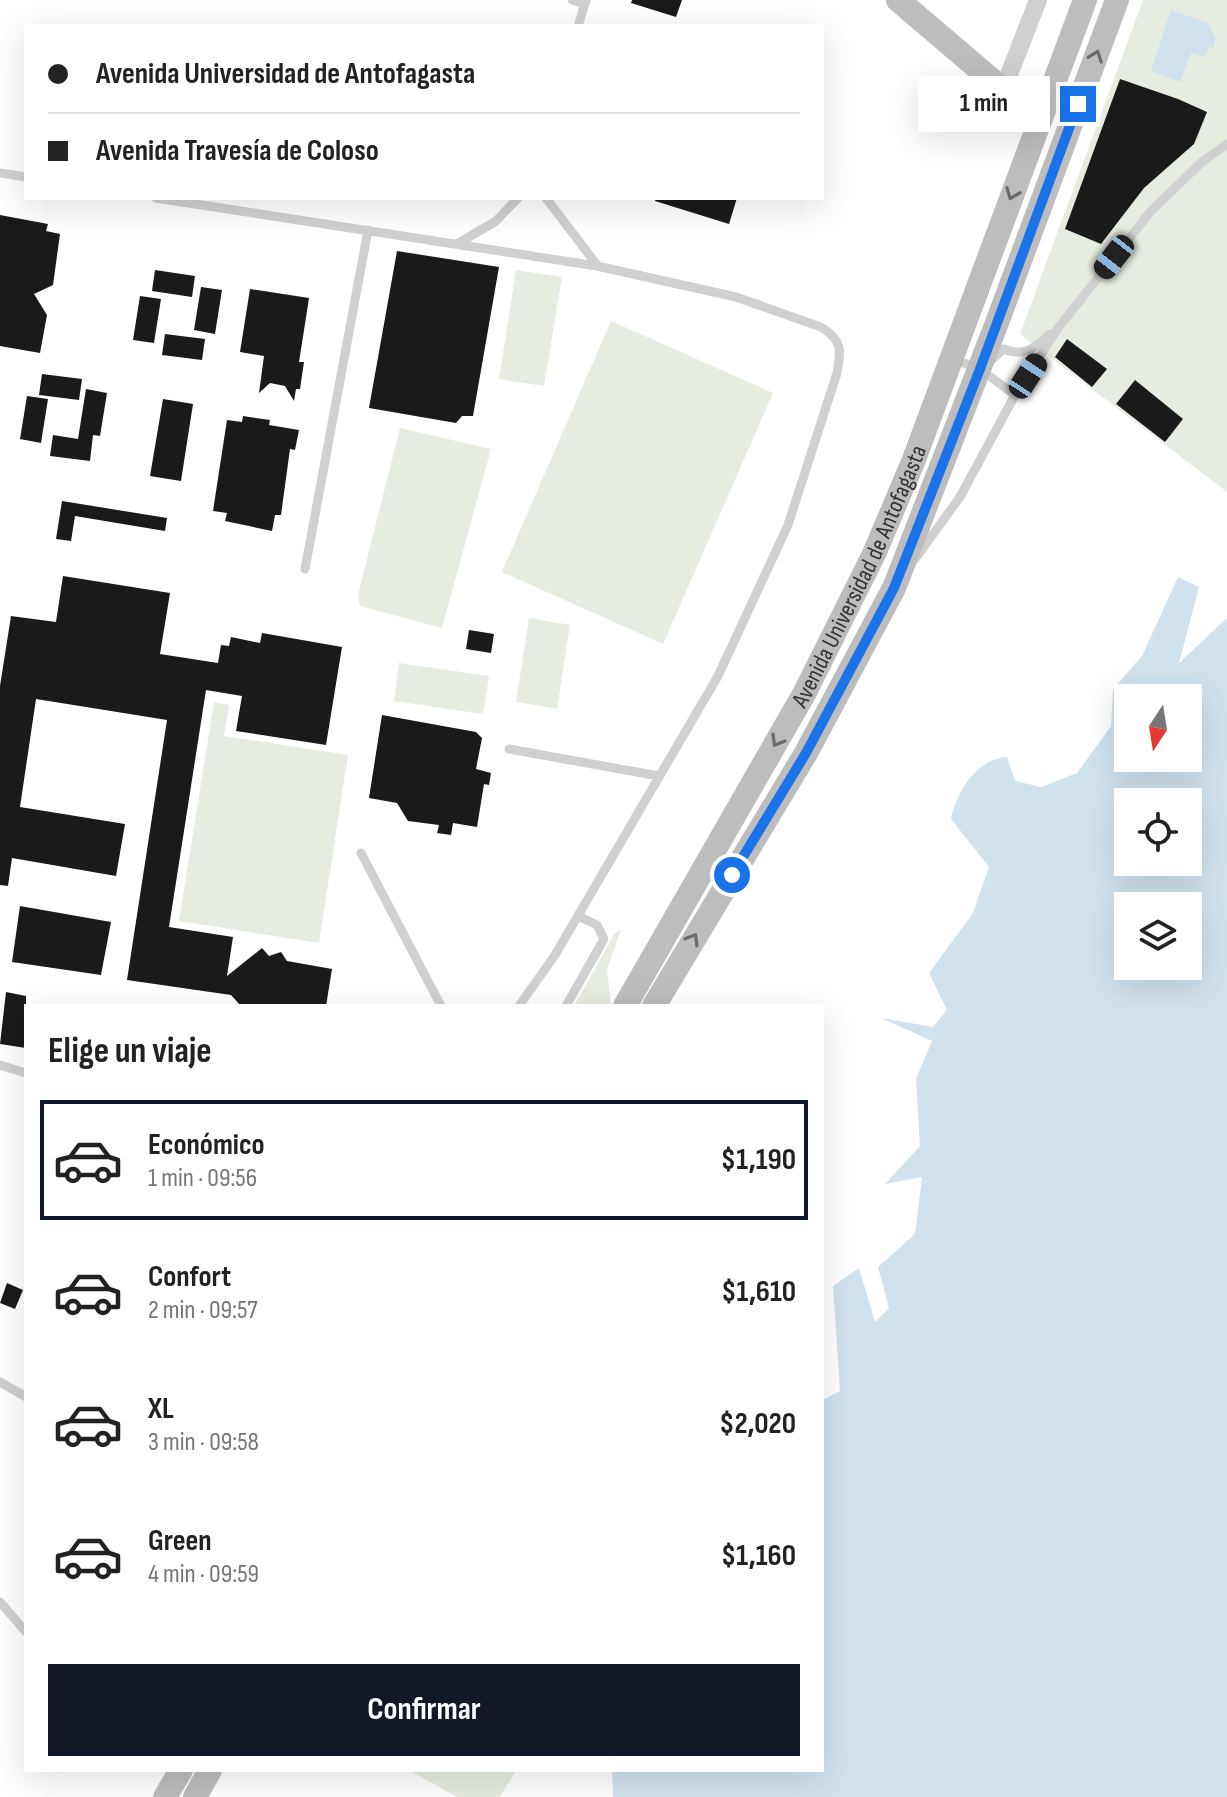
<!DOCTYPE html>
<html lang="es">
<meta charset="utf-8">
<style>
body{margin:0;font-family:"Sofia Sans Condensed",sans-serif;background:#f2f2f2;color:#222;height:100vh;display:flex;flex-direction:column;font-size:30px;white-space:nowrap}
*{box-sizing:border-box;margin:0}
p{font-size:26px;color:#767676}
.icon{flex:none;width:44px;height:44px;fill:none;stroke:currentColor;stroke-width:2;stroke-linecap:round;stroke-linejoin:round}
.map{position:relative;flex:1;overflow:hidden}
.details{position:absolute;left:24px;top:1004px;width:800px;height:768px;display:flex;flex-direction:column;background:#fff;border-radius:0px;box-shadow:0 8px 32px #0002}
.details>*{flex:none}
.banner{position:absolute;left:24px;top:24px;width:800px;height:176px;border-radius:0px;box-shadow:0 8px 32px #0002;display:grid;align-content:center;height:176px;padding:0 24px;background:#fff}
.needle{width:52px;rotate:192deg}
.controls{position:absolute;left:1114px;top:684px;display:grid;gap:16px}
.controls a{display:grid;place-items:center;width:88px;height:88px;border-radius:0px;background:#fff;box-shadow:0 8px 32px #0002;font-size:40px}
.end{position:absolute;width:36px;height:36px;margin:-18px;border:10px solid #1a73e8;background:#fff;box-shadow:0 0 0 4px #fff}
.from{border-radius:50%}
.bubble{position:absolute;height:56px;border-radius:0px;background:#fff;box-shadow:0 8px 32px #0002;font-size:26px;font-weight:700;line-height:56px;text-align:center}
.car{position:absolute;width:24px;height:48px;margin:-24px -12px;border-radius:10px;box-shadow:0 0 6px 2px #0007;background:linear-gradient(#222 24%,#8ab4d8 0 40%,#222 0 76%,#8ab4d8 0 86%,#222 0)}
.banner b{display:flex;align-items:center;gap:28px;height:76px;font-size:30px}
.banner b+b{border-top:2px solid #e0e0e0}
.banner i{width:20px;height:20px;background:#222}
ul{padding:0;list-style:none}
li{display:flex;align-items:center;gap:24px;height:120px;margin:0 16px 12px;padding:0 8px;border:4px solid transparent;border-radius:0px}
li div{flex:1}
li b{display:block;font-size:30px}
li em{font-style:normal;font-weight:700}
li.active{border-color:#111827}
li>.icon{width:72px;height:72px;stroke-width:1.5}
h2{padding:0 24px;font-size:36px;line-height:96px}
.cta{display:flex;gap:16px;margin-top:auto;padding:16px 24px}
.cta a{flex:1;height:92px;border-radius:0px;background:#111827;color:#fff;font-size:32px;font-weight:700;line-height:92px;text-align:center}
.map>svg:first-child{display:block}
.green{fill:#e6ecdf}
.water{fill:#cfe2ee;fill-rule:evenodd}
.building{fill:#1a1a1a}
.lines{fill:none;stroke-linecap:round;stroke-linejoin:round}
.lane{stroke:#d0d0d0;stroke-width:9}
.street{stroke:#d0d0d0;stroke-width:18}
.secondary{stroke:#bdbdbd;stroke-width:24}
.oneway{stroke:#6a6a6a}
.route{stroke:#1a73e8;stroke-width:10}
.labels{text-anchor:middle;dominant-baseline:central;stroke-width:8;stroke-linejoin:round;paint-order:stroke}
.street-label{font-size:24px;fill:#333;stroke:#fff}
</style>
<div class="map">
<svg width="1227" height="1797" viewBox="0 0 1227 1797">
<rect width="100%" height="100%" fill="#fff"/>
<!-- green -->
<g class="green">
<polygon points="1143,0 1227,0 1227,492 1020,334"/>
<polygon points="516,270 562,277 544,386 499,379"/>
<polygon points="611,321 773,393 663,644 502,572"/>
<polygon points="400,428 491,449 442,628 360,606 358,595"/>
<polygon points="529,618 570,625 557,709 516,702"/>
<polygon points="399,663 489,676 483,714 394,701"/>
<polygon points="214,702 229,705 224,736 348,755 319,943 179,921"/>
<polygon points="621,930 607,969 611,1006 574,1006 615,933"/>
<polygon points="409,1770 516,1770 500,1797 457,1797"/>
</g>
<!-- water -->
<g class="water">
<polygon points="1171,10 1208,23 1215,37 1214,48 1209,46 1205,57 1191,53 1180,82 1151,71"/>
<path d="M1178,577L1199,587L1179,663L1227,618V1797H613L612,1770H822V1400L840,1391L833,1286L859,1268L875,1322L889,1308L878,1267L915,1234L922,1177L885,1184L920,1146L916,1079L932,1041L881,1018L933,1027L947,1010L929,973L973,913L989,867L951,819C957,792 976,759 1007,757L1015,781L1041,787L1077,773L1111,726L1113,689L1142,656ZM1128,698H1188V758H1128ZM1128,802H1188V862H1128ZM1128,906H1188V966H1128Z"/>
</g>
<!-- building -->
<g class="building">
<polygon points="632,0 682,0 676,17 631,3"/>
<polygon points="1120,79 1178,99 1207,112 1194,144 1144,188 1101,244 1065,229"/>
<polygon points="656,198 737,198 729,224 655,201"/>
<polygon points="0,215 48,224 46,231 60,234 53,285 34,294 47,315 40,353 0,346"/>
<polygon points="397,251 499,267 473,416 462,416 456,423 369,408"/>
<polygon points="155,270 195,276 192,297 152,291"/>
<polygon points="201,287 222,290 215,334 194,330"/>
<polygon points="250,289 309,298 299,362 304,362 300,389 296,389 294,401 285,386 270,383 259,393 264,356 240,352"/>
<polygon points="140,296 161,299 154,343 133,340"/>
<polygon points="165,334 205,339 202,360 162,355"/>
<polygon points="1067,339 1107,369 1092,387 1055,357"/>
<polygon points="42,374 82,379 79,400 39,395"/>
<polygon points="1135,380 1183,419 1165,442 1116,404"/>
<polygon points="86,389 107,393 100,436 93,435 90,461 50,456 53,435 78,439"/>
<polygon points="27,396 48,399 41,443 20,439"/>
<polygon points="163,399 193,404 181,481 150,476"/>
<polygon points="243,416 270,420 269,425 299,430 295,450 290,449 281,515 275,515 272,531 225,521 227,513 213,511 227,420 242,422"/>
<polygon points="62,501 167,518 165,531 75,516 71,541 56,539"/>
<polygon points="63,576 170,593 160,654 218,663 221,645 229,646 231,637 260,643 262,633 342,647 326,745 236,731 242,696 206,690 169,927 233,937 227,976 262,948 269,956 281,952 287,961 332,969 326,1006 241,1006 231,995 127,980 167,720 36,699 20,807 125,824 116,876 12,858 8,886 0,885 0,686 11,616 56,622"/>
<polygon points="469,630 494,634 491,653 466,649"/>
<polygon points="382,715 476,732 482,738 476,769 491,773 489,785 484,784 477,827 453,823 451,835 437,833 439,825 408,821 397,803 369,798"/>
<polygon points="20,906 111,922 101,975 12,962"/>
<polygon points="6,992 26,996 26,1048 0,1044"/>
<polygon points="7,1283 23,1290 15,1309 0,1303"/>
</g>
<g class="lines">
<!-- lane -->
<g class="lane">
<polyline points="572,0 585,4"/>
<polyline points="578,26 586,0"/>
<polyline points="0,173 26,177"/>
<path d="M156,198L597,266L736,297L821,327C843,341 841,349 837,373L788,525L718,676L555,955L519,1006"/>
<polyline points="546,198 597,265"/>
<polyline points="457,244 496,221 518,198"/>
<polyline points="953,359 980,369 1015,395"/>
<path d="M989,362L1004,349C1025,358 1035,347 1050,334"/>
<polyline points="915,559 960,497 1015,395 1058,328 1151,211 1202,162 1227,144"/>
<polyline points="305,569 368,230"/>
<polyline points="509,749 659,776"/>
<polyline points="361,853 441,1006"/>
<polyline points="566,1006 604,939 597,925 578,916"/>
<polyline points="0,1065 26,1073"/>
<polyline points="0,1382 26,1397"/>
<polyline points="0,1602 26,1632"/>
</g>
<!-- street -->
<polyline class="street" points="1003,90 1038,0"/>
<!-- secondary -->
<g class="secondary">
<polyline points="898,0 1040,121"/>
<path id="s1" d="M625,1006L804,694L874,554L913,462L1085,0"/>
<polyline points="654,1006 806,753 894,588 995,328 1117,0"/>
<polyline points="165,1797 181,1770"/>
<polyline points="195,1797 210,1770"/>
</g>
</g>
<!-- one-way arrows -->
<defs><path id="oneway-chevron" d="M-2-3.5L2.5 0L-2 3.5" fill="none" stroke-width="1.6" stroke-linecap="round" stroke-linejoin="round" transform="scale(2)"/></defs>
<g class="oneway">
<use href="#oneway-chevron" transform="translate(1096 56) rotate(-70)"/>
<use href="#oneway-chevron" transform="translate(1012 194) rotate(111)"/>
<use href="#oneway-chevron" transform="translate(777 741) rotate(120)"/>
<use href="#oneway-chevron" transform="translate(693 939) rotate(-59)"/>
</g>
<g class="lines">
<!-- route -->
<polyline class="route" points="732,875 806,753 894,588 980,369 1078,104"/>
</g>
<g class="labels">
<!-- street labels -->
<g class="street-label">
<text stroke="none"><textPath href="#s1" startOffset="490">Avenida Universidad de Antofagasta</textPath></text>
</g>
</g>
</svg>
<div class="controls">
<a><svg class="needle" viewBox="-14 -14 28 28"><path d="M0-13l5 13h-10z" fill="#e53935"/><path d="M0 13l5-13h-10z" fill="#767676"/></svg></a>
<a><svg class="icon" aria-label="locate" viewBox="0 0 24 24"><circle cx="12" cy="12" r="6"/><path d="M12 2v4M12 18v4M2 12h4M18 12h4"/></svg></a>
<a><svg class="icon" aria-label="layers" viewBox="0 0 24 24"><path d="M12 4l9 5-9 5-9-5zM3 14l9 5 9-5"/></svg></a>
</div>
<i class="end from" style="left:732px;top:875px"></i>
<i class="end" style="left:1078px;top:104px"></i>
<div class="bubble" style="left:918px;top:76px;width:132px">1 min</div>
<i class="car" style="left:1114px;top:257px;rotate:218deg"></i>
<i class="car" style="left:1028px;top:376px;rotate:33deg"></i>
<div class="banner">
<b><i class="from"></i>Avenida Universidad de Antofagasta</b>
<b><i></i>Avenida Travesía de Coloso</b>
</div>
<section class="details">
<h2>Elige un viaje</h2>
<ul>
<li class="active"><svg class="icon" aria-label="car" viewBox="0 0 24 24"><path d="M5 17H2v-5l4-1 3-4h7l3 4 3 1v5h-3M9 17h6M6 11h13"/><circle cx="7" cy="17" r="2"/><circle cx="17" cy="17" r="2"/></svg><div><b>Económico</b><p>1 min · 09:56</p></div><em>$1,190</em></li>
<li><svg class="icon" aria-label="car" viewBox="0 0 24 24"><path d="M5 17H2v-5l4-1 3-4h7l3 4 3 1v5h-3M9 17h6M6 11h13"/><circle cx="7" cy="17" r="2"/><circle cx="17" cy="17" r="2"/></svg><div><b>Confort</b><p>2 min · 09:57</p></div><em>$1,610</em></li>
<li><svg class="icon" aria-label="car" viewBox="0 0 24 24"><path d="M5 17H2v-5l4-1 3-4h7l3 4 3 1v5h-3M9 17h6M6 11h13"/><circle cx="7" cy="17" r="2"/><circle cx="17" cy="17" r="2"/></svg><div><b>XL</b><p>3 min · 09:58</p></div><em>$2,020</em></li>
<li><svg class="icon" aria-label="car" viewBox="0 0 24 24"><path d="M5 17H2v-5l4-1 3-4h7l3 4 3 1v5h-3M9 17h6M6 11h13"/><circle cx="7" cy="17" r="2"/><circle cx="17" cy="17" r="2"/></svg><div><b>Green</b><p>4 min · 09:59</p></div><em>$1,160</em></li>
</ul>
<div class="cta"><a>Confirmar</a></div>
</section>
</div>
